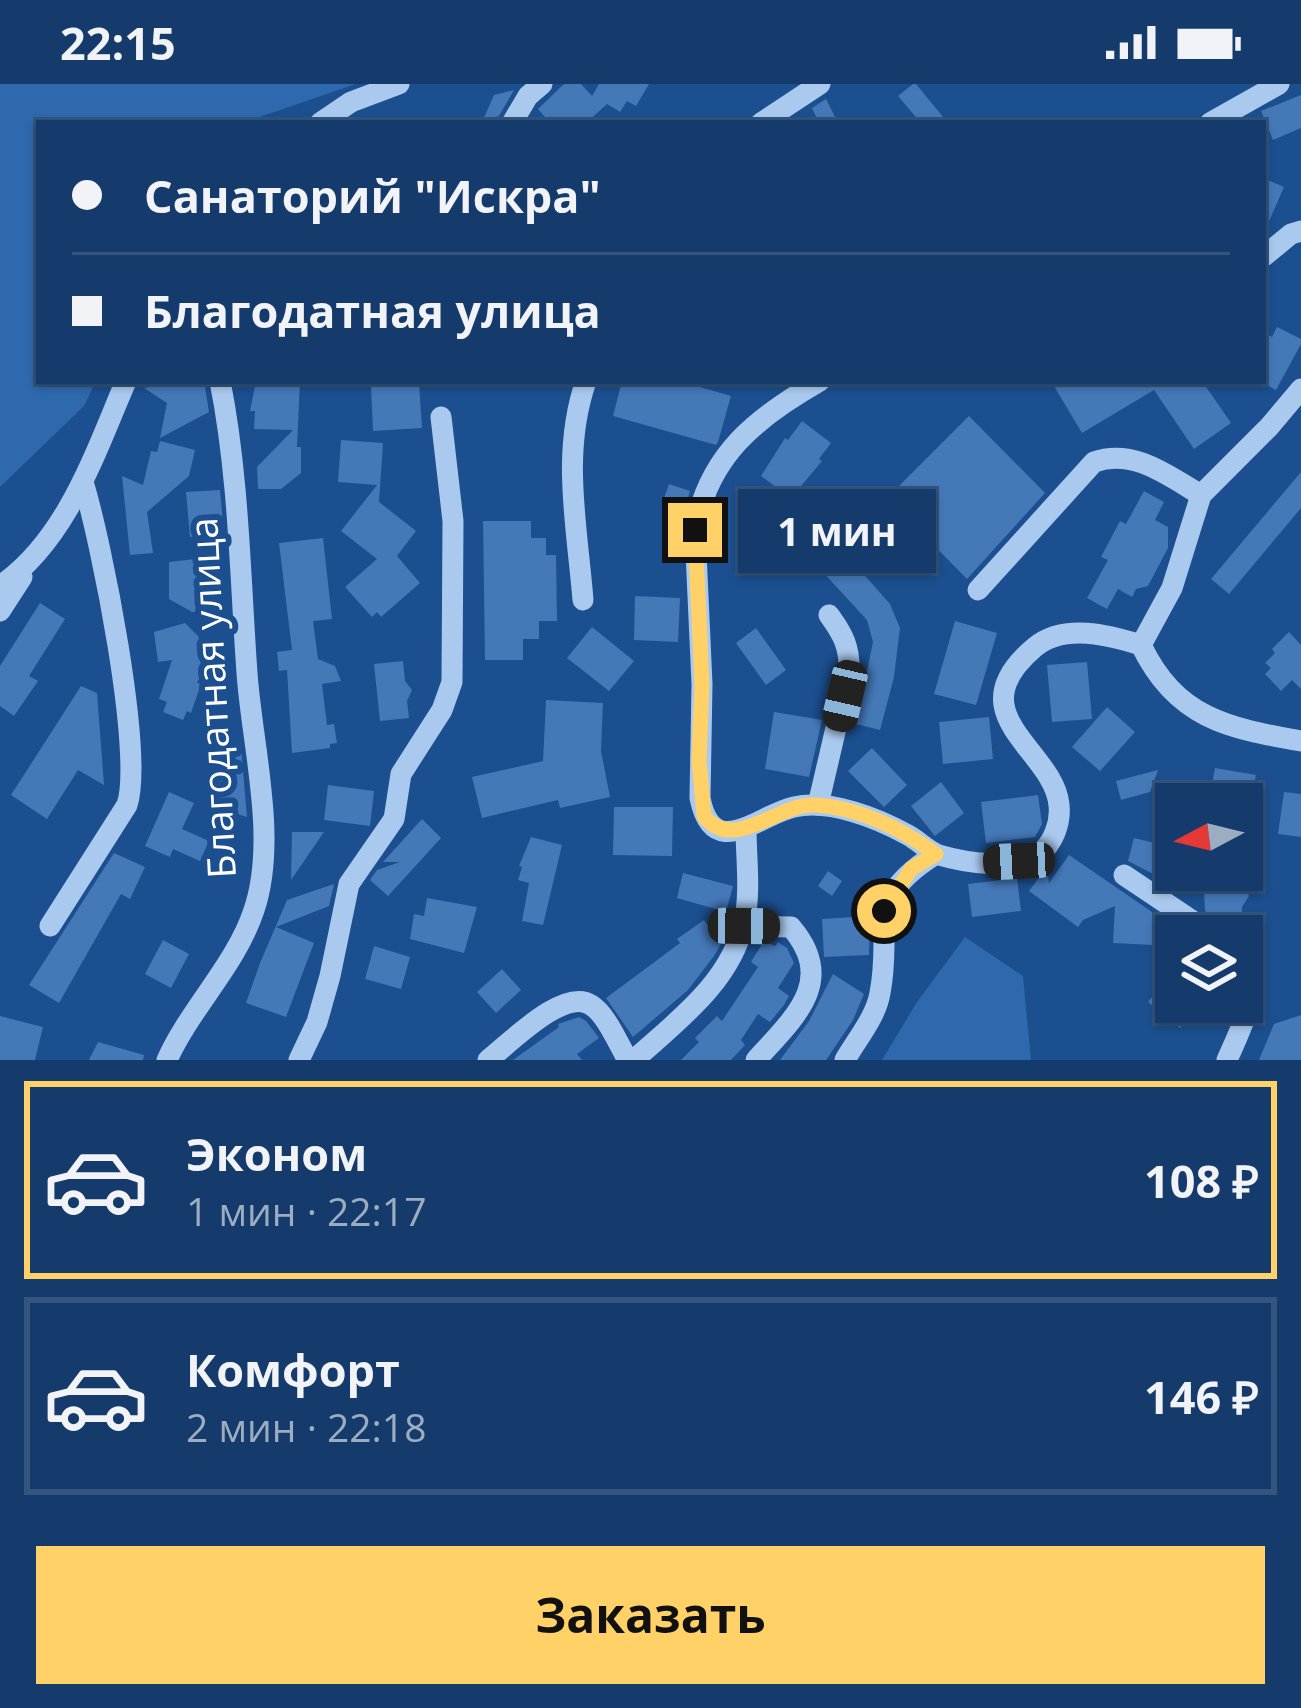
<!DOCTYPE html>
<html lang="ru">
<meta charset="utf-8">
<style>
body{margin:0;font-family:"Open Sans",sans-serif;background:#1d4271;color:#f1f3f6;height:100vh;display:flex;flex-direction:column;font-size:45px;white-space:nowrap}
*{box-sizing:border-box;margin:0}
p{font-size:39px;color:#9dadc1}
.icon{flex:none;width:66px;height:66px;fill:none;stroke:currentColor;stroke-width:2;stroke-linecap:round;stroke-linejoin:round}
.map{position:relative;height:976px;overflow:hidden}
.panel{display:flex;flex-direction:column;background:#143b6b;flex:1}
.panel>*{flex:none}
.top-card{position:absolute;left:36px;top:36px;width:1230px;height:264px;border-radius:0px;box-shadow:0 3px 9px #0004,0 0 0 3px #33557e;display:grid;align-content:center;height:264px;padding:0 36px;background:#143b6b}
.needle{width:78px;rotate:263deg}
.controls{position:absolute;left:1155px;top:699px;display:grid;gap:24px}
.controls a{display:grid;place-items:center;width:108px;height:108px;border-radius:0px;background:#143b6b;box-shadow:0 3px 9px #0004,0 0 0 3px #33557e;font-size:60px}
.end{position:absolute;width:54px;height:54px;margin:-27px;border:15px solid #ffd166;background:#111;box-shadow:0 0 0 6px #111}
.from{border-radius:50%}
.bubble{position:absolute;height:84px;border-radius:0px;background:#143b6b;box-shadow:0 3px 9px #0004,0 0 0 3px #33557e;font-size:39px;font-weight:700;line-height:84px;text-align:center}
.car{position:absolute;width:36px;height:72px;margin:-36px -18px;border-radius:15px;box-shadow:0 0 9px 3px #0007;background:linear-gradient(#222 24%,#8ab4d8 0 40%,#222 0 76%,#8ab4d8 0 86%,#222 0)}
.top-card b{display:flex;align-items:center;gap:42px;height:114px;font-size:45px}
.top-card b+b{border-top:3px solid #33557e}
.top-card i{width:30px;height:30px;background:#f1f3f6}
ul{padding:21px 0 0;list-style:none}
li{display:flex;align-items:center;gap:36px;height:198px;margin:0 24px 18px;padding:0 12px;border:6px solid #33557e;border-radius:0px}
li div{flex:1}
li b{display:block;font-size:45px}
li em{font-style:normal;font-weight:700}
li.selected{border-color:#ffd166}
li>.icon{width:108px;height:108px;stroke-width:1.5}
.cta{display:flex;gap:24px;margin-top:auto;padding:24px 36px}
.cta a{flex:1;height:138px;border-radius:0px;background:#ffd166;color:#111;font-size:48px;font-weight:700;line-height:138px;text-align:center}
.status{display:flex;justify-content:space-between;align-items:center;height:84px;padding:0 60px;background:#143b6b;direction:ltr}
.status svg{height:33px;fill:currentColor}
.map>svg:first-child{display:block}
.green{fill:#2e69ad}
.building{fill:#4478b7}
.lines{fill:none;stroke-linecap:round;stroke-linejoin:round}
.minor{stroke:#a9c9ee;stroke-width:21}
.route{stroke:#ffd166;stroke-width:15}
.labels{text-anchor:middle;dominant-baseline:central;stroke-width:12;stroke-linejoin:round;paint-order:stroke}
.street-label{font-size:39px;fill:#fff;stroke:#1b4f8f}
</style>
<div class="status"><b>22:15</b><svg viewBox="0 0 49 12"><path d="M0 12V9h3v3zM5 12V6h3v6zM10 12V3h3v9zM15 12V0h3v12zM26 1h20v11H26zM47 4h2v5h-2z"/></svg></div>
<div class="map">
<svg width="1301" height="976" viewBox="0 0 1301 976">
<rect width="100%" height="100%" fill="#1b4f8f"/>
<!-- green -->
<g class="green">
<polygon points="0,0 356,0 242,39 39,39 39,297 96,297 84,322 0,403"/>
<polygon points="965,853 1023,892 1031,976 882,976 917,918"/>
</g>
<!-- building -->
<g class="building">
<polygon points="564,0 581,0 592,12 599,0 649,0 636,22 627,17 620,28 607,20 586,39 550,39 538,25"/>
<polygon points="913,0 916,0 948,39 921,39 898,12"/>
<polygon points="514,6 499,32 483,36 494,11"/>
<polygon points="1301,11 1301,44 1273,56 1261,27"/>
<polygon points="826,15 838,39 819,39 812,24"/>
<polygon points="1263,94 1284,103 1263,151"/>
<polygon points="1277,243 1301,255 1301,260 1276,306 1263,299 1263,248 1272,253"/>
<polygon points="177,297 204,297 209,328 160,354 167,319 144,304"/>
<polygon points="256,297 300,297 297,363 301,363 301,389 281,405 258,405 257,383 293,346 254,345 255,327 250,327"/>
<polygon points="622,297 679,297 731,312 718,358 716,361 613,332"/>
<polygon points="1051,297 1202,297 1231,339 1194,365 1154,306 1082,349"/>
<polygon points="419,298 422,344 373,347 371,301"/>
<polygon points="969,332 1045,409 967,495 887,414"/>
<polygon points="802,337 831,359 819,375 822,377 791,414 761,392 785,354 788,356"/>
<polygon points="341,356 383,359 379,418 416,447 397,472 420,499 381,533 377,528 372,533 345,503 377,475 341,447 377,401 338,398"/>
<polygon points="160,357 195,366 189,392 147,428 153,469 130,471 122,392 143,401 151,367 157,368"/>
<polygon points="1301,388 1301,424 1229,510 1211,495"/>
<polygon points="669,400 690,407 684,427 662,420"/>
<polygon points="220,406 224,450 190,453 186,408"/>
<polygon points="1144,407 1164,418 1155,436 1168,443 1168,464 1148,502 1136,505 1132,513 1118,505 1107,525 1087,514 1108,476 1101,473 1120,437 1126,440"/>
<polygon points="483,437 531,437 531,454 546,454 546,471 556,471 557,537 539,537 539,555 523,555 523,576 485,576"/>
<polygon points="323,454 332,535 313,537 318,575 335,582 341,597 322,600 327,641 334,640 337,659 330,660 330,664 292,669 287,586 279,587 277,568 292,566 279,459"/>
<polygon points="836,459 890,520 900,544 894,593 880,646 856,640 873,558 867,536 820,485"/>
<polygon points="204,474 206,494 213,504 210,526 192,528 169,515 169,478"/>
<polygon points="635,512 680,514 678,558 634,556"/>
<polygon points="40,519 65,535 29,592 38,597 14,632 0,622 0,582"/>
<polygon points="955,537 997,549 976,621 934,610"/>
<polygon points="185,539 198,552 206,579 197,599 201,600 191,629 187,627 183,636 163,628 167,618 159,615 172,576 158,578 154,548"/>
<polygon points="592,543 634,577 609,607 567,574"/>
<polygon points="756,544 786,586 766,601 736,559"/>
<polygon points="1289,548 1301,561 1301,605 1292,596 1281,607 1265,590 1271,584 1265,579 1275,569 1272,565"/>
<polygon points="403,577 405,597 412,606 407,617 409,634 380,637 374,580"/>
<polygon points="1087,578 1092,635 1052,638 1047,581"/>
<polygon points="81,602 97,609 104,701 78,686 47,735 11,711"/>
<polygon points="546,616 603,619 601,667 610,713 560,724 558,716 482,734 472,693 543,677"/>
<polygon points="1107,623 1135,648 1100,687 1072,663"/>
<polygon points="774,628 822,636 809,693 765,685"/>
<polygon points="989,633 993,675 943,680 939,638"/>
<polygon points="229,660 241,664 247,733 209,721"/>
<polygon points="872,664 907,701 884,723 848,687"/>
<polygon points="1215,684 1256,691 1250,720 1208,720"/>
<polygon points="1158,686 1150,708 1121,716 1116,697"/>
<polygon points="941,698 964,729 935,752 911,722"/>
<polygon points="328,701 374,707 370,742 324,736"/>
<polygon points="169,708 194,719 182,745 209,757 200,777 173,765 170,773 145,762"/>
<polygon points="1284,708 1301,710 1301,753 1278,750"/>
<polygon points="1038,711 1042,740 1035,753 986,759 981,718"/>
<polygon points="614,723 673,723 672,772 613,771"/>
<polygon points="422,735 441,754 388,812 370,796 377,786 400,778 383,778"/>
<polygon points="292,748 324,748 291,796"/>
<polygon points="531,753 562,761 543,841 522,837 529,799 518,796 522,783 519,782"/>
<polygon points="1134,754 1167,762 1159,793 1128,777"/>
<polygon points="114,769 145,783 130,815 121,810 59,919 29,901"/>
<polygon points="1069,771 1155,830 1153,861 1113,859 1115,822 1083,836 1078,843 1029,807 1047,783 1049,799"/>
<polygon points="1203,786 1240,786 1249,812 1242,823 1242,836 1220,837 1205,827"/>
<polygon points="828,787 842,797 832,812 818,802"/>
<polygon points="683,789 733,802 726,828 677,814"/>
<polygon points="1017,794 1021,827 972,833 968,800"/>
<polygon points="334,800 329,822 276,843 314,859 286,933 246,919 260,879 287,816"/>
<polygon points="427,814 477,823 464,869 410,855 414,830 424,832"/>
<polygon points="870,832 869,871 824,873 822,835"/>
<polygon points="704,836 721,860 714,872 688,906 633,953 606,914 680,859 677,855"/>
<polygon points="163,856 189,870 171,904 145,890"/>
<polygon points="764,857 775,862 778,858 787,864 794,879 778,904 789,912 784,921 770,938 758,930 741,956 745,961 731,976 681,976 699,958 695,954 717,932 722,937 758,883 751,878"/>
<polygon points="374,862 410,873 401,905 365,895"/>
<polygon points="1176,883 1176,918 1200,918 1180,944 1148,918"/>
<polygon points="502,885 521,906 496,929 477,908"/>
<polygon points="833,890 864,910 853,936 826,976 780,976 809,937"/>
<polygon points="1301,931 1301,976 1259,976 1274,940"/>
<polygon points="0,932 43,943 35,976 0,976"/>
<polygon points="579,933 586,937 599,954 577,970 582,976 513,976 559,943 558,940"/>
<polygon points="98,958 144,971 143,976 89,976"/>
</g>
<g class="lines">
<!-- minor -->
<g class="minor">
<polyline points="320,39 351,18 399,0"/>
<polyline points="512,39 528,12 542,0"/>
<polyline points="761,39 820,0"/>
<polyline points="1210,39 1279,0"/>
<polyline points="1263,173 1291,150 1301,147"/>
<path d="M820,297C757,333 708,371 695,446L702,600L700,714C713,779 758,731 794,723C830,715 877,734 908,751C919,757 928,767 939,771C966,779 1013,786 1039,770C1053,760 1061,739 1059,721C1054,665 954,631 1035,563C1064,539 1109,551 1141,561C1176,634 1227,644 1301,657"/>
<path d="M0,502C67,456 95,369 126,297"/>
<path d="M978,506L1094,378C1133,364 1167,391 1201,411"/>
<path d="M583,516C577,441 561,369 586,297"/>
<polyline points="0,527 22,493"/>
<polyline points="1141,561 1172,504 1201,411 1269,343 1301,305"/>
<path d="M818,721L849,588C850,563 843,550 829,531"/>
<polyline points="1124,791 1215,852"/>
<path d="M50,842L127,721C144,670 101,456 83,398"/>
<path d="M744,842L791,843C837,897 795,933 756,976"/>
<path d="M167,976C191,923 236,881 254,826C278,755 252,662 247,589C240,491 239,393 220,297"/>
<polyline points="299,976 317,938 330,892 349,800 394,735 401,690 442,626 452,598 453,437 441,333"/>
<path d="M488,976C510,959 564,903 591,921C607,931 618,960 628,976"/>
<path d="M634,976C677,937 731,898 744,838C751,809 746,774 746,744"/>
<path d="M845,976C857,955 876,933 880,909C893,842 863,815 936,770"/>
<path d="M1227,976C1239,948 1268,895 1242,870"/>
</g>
</g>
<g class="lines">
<!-- route -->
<path class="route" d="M695,446L702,600L699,676L704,732C734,770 777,719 815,721C858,723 902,745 936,770L911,785L884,827"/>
</g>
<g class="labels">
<!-- street labels -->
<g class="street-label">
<text transform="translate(211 614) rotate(-93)">Благодатная улица</text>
</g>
</g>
</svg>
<div class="controls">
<a><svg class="needle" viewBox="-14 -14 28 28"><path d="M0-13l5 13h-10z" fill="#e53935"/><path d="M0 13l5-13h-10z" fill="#9dadc1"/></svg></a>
<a><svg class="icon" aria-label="layers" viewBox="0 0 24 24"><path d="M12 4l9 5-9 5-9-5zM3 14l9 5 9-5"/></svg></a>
</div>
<i class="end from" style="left:884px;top:827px"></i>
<i class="end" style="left:695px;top:446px"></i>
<div class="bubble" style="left:738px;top:405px;width:198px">1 мин</div>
<i class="car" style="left:845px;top:612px;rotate:193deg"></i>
<i class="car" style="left:1019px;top:777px;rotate:267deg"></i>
<i class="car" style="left:744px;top:842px;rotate:91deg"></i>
<div class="top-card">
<b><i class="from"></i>Санаторий &quot;Искра&quot;</b>
<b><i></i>Благодатная улица</b>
</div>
</div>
<section class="panel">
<ul>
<li class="selected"><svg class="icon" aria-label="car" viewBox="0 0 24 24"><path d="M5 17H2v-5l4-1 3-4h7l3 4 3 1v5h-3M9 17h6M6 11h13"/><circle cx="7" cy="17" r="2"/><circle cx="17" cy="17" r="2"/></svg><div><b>Эконом</b><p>1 мин · 22:17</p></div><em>108 ₽</em></li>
<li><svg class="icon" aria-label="car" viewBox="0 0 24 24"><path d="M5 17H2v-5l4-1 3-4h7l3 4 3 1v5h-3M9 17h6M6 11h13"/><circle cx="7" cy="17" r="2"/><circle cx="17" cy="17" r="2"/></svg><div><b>Комфорт</b><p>2 мин · 22:18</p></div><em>146 ₽</em></li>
</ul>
<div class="cta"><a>Заказать</a></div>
</section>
